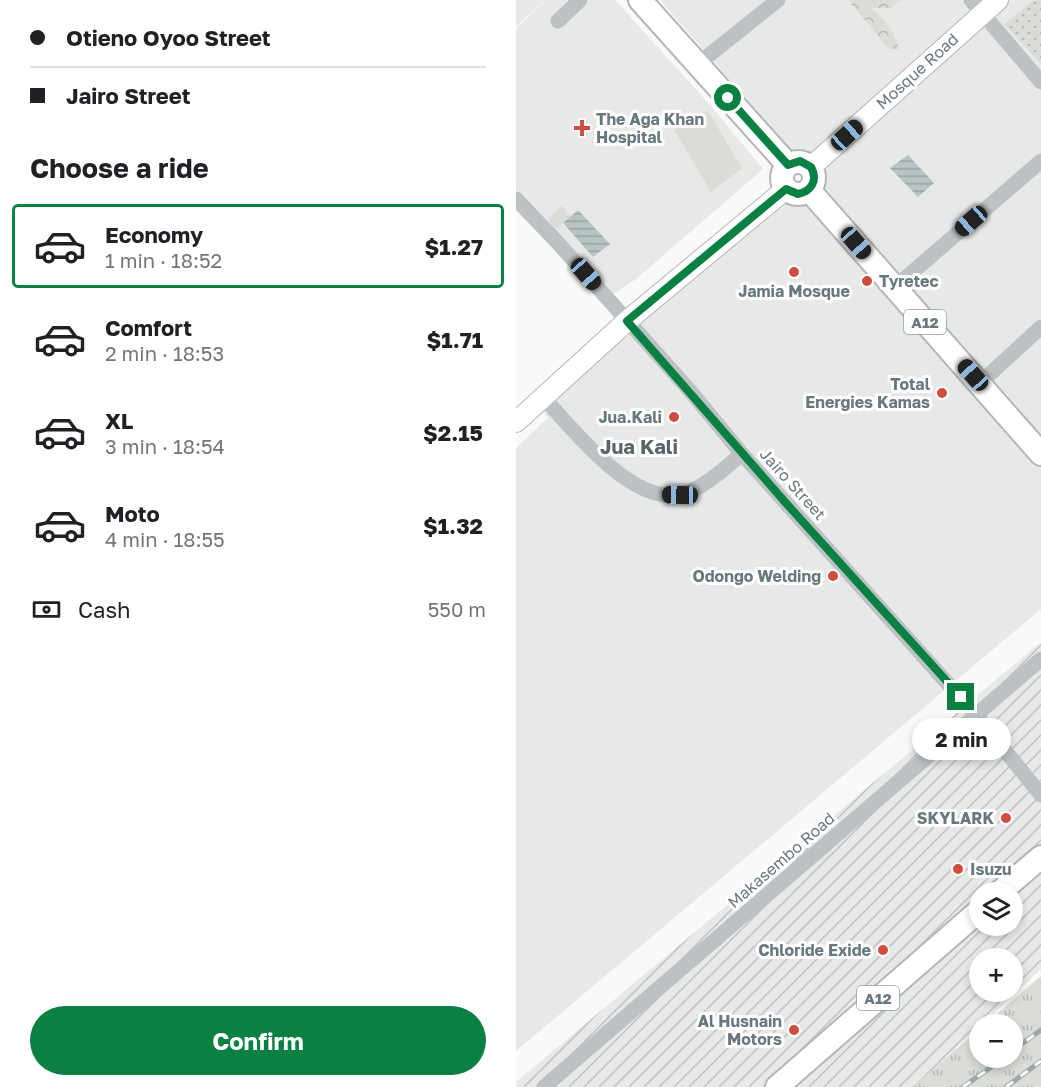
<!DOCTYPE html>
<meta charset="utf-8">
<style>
body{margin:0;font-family:"Golos Text",sans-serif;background:#f6f6f6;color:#202124;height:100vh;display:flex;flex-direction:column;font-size:22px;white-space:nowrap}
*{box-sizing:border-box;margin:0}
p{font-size:20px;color:#757577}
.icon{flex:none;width:33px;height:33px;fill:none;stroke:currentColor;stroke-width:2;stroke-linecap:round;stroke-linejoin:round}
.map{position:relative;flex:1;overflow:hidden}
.panel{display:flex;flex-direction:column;background:#fff;width:516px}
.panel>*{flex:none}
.hud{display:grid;align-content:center;height:132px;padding:0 30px;background:#fff}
.buttons{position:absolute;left:453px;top:882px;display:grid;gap:12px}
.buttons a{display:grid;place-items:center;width:54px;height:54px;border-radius:50%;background:#fff;box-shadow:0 3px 9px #0003;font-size:30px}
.end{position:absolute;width:27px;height:27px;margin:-14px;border:8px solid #0b8043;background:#fff;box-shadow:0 0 0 3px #fff}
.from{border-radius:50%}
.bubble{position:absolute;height:42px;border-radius:21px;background:#fff;box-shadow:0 3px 9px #0003;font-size:20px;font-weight:700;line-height:42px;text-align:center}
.car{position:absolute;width:18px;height:36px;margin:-18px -9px;border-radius:8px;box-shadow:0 0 4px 2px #0007;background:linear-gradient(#222 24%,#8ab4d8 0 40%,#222 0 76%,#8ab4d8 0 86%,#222 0)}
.hud b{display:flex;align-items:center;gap:21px;height:57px;font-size:22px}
.hud b+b{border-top:2px solid #e0e0e0}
.hud i{width:15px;height:15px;background:#202124}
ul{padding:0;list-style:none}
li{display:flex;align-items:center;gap:18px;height:84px;margin:0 12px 9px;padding:0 18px;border:3px solid transparent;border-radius:6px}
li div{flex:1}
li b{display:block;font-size:22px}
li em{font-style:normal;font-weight:700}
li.selected{border-color:#0b8043}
li>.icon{width:54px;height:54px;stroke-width:1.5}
h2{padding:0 30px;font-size:27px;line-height:72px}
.pay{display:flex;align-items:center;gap:15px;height:66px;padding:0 30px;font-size:22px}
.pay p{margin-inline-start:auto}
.cta{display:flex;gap:12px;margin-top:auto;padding:12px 30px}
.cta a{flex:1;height:69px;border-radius:36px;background:#0b8043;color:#fff;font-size:24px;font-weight:700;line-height:69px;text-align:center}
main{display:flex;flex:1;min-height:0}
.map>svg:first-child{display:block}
.built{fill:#e7e9e7}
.industrial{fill:url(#industrial-furrows);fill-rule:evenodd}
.grass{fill:url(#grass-tufts)}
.forest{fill:url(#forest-crowns)}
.park{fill:url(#park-dots)}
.pitch{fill:#daddd7}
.water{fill:url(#water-rules)}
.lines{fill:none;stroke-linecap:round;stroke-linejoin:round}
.major-casing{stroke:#b1b6b9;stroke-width:22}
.highway-casing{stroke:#b3b7b9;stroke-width:26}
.minor{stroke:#bcc2c4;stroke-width:15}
.major{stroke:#fff;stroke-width:20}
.highway{stroke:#fff;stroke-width:22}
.rail-casing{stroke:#9fa7aa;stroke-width:5}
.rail{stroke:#fff;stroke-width:3;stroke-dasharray:9;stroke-linecap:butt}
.route{stroke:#0b8043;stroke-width:8}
.poi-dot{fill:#cf4c41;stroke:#fff;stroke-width:2}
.labels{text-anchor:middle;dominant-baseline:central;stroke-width:6;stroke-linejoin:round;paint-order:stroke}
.shield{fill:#fff;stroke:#95a0a5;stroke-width:1.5}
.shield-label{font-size:15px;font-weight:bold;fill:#67787e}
.street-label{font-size:16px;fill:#67787e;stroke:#fff}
.poi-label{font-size:16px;font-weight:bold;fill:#67787e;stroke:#fff;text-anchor:end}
.quarter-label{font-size:20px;font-weight:bold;fill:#59656a;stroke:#fff}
</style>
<main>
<section class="panel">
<div class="hud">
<b><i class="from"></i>Otieno Oyoo Street</b>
<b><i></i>Jairo Street</b>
</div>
<h2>Choose a ride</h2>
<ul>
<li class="selected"><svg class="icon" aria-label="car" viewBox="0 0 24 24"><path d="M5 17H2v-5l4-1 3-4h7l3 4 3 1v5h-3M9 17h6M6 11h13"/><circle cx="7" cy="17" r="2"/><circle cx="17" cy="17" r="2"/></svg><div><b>Economy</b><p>1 min · 18:52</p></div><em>$1.27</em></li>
<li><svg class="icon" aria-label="car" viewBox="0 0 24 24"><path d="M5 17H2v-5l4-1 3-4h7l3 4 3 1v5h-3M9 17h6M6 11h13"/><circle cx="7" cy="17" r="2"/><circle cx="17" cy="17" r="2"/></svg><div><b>Comfort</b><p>2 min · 18:53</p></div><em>$1.71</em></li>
<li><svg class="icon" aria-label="car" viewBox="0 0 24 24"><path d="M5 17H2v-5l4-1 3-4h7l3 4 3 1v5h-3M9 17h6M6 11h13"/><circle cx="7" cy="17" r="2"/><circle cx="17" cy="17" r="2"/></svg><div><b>XL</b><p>3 min · 18:54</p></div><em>$2.15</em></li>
<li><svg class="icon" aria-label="car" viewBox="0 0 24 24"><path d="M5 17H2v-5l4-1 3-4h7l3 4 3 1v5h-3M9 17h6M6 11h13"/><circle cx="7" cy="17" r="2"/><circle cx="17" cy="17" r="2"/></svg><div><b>Moto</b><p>4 min · 18:55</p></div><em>$1.32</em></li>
</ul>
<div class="pay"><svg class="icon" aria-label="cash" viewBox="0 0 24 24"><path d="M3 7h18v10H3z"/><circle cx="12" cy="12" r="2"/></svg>Cash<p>550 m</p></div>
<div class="cta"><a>Confirm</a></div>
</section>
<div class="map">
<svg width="525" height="1087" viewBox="0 0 525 1087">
<defs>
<pattern id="industrial-furrows" width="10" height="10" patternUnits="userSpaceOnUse" patternTransform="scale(1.5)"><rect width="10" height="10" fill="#e7e9e7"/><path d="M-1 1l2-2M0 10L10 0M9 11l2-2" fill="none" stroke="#bfc2c0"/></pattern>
<pattern id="grass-tufts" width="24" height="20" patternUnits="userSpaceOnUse" patternTransform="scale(1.5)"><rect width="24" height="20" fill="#daddd7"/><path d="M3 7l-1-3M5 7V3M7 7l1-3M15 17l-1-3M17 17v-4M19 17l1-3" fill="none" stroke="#b5b8b4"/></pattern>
<pattern id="forest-crowns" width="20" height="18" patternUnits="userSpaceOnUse" patternTransform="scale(1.5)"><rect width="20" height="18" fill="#daddd7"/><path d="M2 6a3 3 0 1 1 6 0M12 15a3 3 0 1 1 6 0" fill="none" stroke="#b5b8b4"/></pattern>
<pattern id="park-dots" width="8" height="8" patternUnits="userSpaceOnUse" patternTransform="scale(1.5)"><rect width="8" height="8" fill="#daddd7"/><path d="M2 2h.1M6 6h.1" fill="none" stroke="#b5b8b4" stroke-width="1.8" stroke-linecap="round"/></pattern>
<pattern id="water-rules" width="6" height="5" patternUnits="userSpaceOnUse" patternTransform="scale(1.5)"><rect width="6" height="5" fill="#b7c3c5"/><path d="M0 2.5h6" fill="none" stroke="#99a3a5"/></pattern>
</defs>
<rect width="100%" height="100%" fill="#f9f9f7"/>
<!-- built -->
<g class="built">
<polygon points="0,0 29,0 0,27"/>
<polygon points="30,0 99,0 194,105 247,169 120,279 95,296 0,191 0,29"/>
<polygon points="144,0 525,0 525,609 0,1051 0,448 32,418 26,409 281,180 512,440 379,288 295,173"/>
</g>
<!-- industrial -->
<path class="industrial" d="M525,642V969L399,1087H0V1082ZM464,892H496V926H464ZM464,958H496V992H464Z"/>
<!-- grass -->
<polygon class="grass" points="525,976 525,1087 397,1087 463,1029 464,1058 496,1058 496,1024 469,1024"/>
<!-- forest -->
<path class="forest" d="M332,0H385L375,8H354C369,18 379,33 383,50L372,48Z"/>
<!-- park -->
<polygon class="park" points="518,0 525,0 525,64 488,24"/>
<!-- pitch -->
<g class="pitch">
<polygon points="192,111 226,168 195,192 158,130"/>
<polygon points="46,206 55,216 40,229 31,219"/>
</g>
<!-- water -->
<g class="water">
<polygon points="392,155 418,183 402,197 374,168"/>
<polygon points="62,210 94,244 77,257 47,223"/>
</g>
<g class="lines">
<!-- major casing -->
<g class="major-casing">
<g id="major">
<polyline points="295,167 482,0"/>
<polyline points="0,422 111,321 270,189"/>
</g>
</g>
<!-- highway casing -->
<g class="highway-casing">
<g id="highway">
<polyline points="124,0 272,165"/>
<circle cx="282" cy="178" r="16"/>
<polyline points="293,190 525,454"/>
<polyline points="484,892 525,857"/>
<polyline points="261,1087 464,910"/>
</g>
</g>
<!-- minor -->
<g class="minor">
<polyline points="455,0 525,82"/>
<polyline points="42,21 64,0"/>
<polyline points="182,64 262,0"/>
<polyline points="0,199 42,243 175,392 226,454 460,715 525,795"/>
<polyline points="378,288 525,161"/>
<polyline points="464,383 525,327"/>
<path d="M27,397C57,429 116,506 165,494C188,489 208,468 226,454"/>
<polyline points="28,1087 525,659"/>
</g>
<!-- major -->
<use href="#major" class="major"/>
<!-- highway -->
<use href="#highway" class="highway"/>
<!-- rail casing -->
<g class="rail-casing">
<g id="rail">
<polyline points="496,1051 525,1030"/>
<polyline points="447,1087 488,1058"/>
<polyline points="490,1087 525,1061"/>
</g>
</g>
<!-- rail -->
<use href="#rail" class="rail"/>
</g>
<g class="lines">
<!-- route -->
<path class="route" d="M212,98L272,165L284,161L295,167C302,180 296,191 282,194L270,189L111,321L269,502L445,697"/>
</g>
<!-- markers -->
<g class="poi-dot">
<path d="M63 119h6v6h6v6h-6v6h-6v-6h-6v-6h6z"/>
<circle cx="278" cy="272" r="6"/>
<circle cx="351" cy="281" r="6"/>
<circle cx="426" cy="393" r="6"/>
<circle cx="158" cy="417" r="6"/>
<circle cx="317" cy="576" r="6"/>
<circle cx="490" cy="818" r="6"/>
<circle cx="442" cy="869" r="6"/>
<circle cx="367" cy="950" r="6"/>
<circle cx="278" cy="1030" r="6"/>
</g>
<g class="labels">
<!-- shield labels -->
<g class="shield">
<rect x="388" y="310" width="42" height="24" rx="4.5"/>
<rect x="341" y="986" width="42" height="24" rx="4.5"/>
</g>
<g class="shield-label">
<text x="409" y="322">A12</text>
<text x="362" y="998">A12</text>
</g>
<!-- street labels -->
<g class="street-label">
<text transform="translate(401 71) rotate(-42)">Mosque Road</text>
<text transform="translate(277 484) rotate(48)">Jairo Street</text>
<text transform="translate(265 860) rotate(-41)">Makasembo Road</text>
</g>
<!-- poi labels -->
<g class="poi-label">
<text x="80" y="119" text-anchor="start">The Aga Khan<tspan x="80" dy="18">Hospital</tspan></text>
<text x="363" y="281" text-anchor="start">Tyretec</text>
<text x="278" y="291" text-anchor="middle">Jamia Mosque</text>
<text x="414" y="384">Total<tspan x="414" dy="18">Energies Kamas</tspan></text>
<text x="146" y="417">Jua.Kali</text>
<text x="305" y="576">Odongo Welding</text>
<text x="478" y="818">SKYLARK</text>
<text x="454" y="869" text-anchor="start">Isuzu</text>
<text x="355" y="950">Chloride Exide</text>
<text x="266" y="1021">Al Husnain<tspan x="266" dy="18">Motors</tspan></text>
</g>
<!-- quarter labels -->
<g class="quarter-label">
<text x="123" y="446">Jua Kali</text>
</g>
</g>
</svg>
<div class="buttons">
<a><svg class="icon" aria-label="layers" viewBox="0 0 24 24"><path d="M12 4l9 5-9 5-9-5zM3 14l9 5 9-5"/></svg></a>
<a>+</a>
<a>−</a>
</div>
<i class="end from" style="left:212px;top:98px"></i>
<i class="end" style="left:445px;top:697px"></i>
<div class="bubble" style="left:396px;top:718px;width:99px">2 min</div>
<i class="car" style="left:331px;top:135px;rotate:48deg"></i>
<i class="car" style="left:455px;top:221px;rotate:229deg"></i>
<i class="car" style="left:340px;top:243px;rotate:139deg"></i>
<i class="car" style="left:70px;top:274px;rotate:139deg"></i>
<i class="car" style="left:457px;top:375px;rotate:318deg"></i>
<i class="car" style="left:164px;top:495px;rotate:271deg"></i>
</div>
</main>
